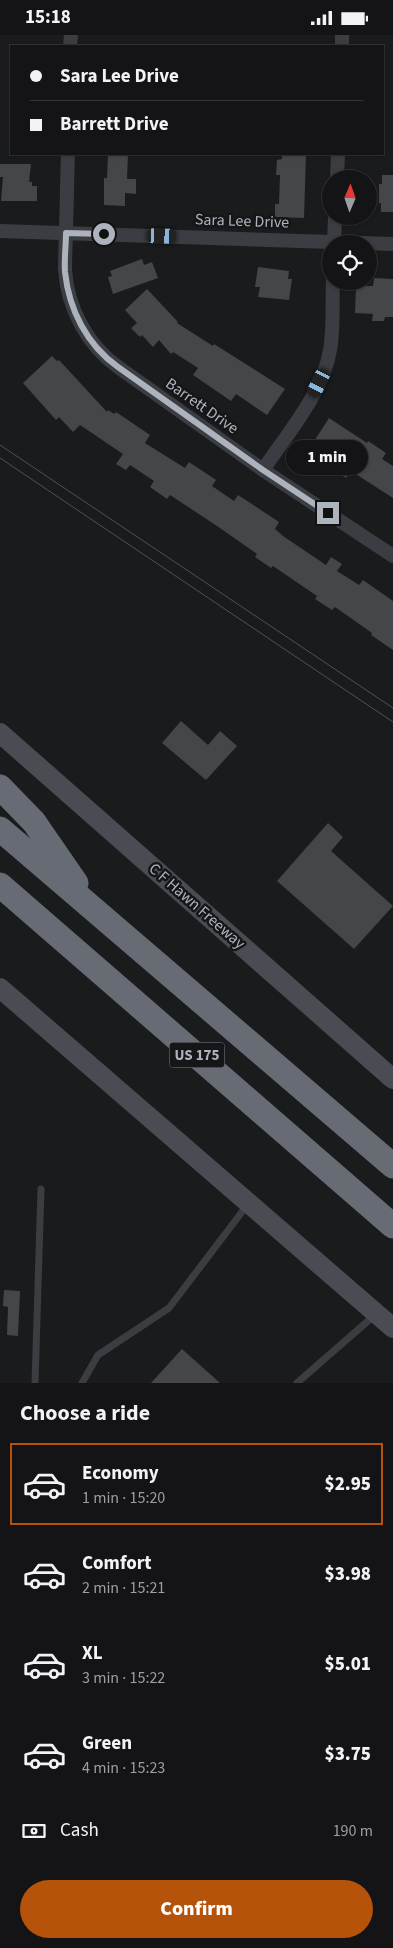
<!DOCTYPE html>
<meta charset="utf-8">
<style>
body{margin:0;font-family:"Source Sans 3",sans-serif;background:#1d1d1f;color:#f1f3f6;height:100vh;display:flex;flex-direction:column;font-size:19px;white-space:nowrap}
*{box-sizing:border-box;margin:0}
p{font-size:16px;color:#9d9ea1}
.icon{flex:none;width:28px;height:28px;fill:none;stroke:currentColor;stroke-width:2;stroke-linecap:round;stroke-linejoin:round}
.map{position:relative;height:1348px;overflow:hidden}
.sheet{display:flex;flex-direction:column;background:#141416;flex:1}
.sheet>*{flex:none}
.top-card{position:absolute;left:10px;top:10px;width:374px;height:110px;border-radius:0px;box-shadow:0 1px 4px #0004,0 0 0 1px #333335;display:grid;align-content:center;height:110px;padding:0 20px;background:#141416}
.needle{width:32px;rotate:2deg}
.buttons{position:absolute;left:322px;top:135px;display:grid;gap:10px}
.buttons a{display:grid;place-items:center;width:55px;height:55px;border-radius:50%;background:#141416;box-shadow:0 1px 4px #0004,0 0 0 1px #333335;font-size:25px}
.end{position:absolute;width:22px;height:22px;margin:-11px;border:6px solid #adb3bd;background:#111;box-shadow:0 0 0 2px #111}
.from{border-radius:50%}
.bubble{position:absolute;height:35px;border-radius:18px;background:#141416;box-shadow:0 1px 4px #0004,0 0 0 1px #333335;font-size:16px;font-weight:800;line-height:35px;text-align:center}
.car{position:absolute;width:15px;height:30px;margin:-15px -8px;border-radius:6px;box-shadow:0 0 4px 1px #0007;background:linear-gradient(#222 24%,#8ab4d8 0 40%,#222 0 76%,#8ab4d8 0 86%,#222 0)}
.top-card b{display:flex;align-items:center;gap:18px;height:48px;font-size:19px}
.top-card b+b{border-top:1px solid #333335}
.top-card i{width:12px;height:12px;background:#f1f3f6}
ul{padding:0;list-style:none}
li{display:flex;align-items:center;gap:15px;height:82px;margin:0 10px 8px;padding:0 10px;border:2px solid transparent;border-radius:0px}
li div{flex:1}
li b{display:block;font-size:19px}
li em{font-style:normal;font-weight:800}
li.on{border-color:#b45309}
li>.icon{width:45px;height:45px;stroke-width:1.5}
h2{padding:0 20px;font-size:22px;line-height:60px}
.pay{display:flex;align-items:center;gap:12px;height:55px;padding:0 20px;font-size:19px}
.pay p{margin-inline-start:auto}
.cta{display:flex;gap:10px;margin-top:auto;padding:10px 20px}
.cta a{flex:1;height:58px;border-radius:30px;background:#b45309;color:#fff;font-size:20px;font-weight:800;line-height:58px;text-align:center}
.status{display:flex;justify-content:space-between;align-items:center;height:35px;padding:0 25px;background:#141416;direction:ltr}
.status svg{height:14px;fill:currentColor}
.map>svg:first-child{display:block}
.building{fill:#44464a}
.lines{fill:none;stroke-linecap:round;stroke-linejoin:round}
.service{stroke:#3b3d42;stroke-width:7}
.minor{stroke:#3b3d42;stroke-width:14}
.secondary{stroke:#494c52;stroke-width:20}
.motorway{stroke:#676b73;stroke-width:25}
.tram{stroke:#4e5157;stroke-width:1}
.route{stroke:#adb3bd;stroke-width:6}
.labels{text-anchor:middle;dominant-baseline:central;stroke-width:5;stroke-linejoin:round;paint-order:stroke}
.shield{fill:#151618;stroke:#7f848c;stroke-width:1}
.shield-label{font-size:15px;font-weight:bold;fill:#adb3bd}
.street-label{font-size:16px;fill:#adb3bd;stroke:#151618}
</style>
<div class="status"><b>15:18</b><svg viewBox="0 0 49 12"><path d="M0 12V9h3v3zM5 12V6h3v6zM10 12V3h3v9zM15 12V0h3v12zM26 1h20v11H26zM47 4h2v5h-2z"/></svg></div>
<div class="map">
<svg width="393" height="1348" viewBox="0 0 393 1348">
<rect width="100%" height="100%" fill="#1a1b1d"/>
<!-- building -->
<g class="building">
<polygon points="108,119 128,119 127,144 136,144 136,159 125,158 125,171 104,170 104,143 107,143"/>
<polygon points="282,119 306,119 304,183 275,182 275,169 279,169 280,140 276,140 277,125 282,124"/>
<polygon points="0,129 31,129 29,147 32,147 32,151 37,151 37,166 1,166 3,142 0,142"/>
<polygon points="382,140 393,140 393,177 381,177 381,168 379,168 379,149 382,149"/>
<polygon points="142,224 144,230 152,227 158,243 113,259 108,242 112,241 110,236"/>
<polygon points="258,232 289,236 288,244 292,244 289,265 258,262 260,252 255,252"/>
<polygon points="374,243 393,244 393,282 385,282 384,286 372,286 373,279 355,278 356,251 373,251"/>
<polygon points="147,254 178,287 177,288 213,311 214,309 285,354 267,380 236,359 231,366 193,340 198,333 173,317 171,319 159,305 153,312 142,300 140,302 131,293 137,288 125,275"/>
<polygon points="52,321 57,326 59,325 107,377 108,375 114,379 116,377 150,400 145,408 185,433 189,427 216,445 212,451 234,466 238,460 279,487 275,494 283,501 326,530 331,522 342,529 337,536 359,550 363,545 393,566 393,615 371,600 372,598 335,572 332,575 315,564 317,561 273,531 271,533 255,522 257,519 217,491 170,460 167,464 150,452 154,446 130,430 126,435 116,429 123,419 80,390 73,397 59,382 56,385 23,348"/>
<polygon points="329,383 367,408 368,406 386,418 382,424 393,431 393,463 351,436 346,443 336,437 342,427 313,408"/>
<polygon points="181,686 208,710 220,696 237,711 206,745 162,708"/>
<polygon points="328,788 343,802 331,816 393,871 354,914 277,846"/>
<polygon points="4,1255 20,1256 18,1301 7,1300 8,1272 3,1271"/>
<polygon points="182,1314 220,1348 151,1348"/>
</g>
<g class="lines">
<!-- service -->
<g class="service">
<polyline points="35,1348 41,1154"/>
<polyline points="82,1348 98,1320 169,1273 248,1169"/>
<polyline points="297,1348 376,1279"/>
</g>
<!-- minor -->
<g class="minor">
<polyline points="70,11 71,0"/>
<polyline points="342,11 342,0"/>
<path d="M68,119C67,143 67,167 66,192C66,206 65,220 65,234C67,272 87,310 118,332L263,435L393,521"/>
<polyline points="337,144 338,119"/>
<polyline points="0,196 393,209"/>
<polyline points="334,209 335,181"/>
<path d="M263,435C287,399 323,358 330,315C334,293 332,269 333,246"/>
</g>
<!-- secondary -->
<g class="secondary">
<polyline points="0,698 393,1044"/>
<polyline points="0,953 393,1293"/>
</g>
<!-- motorway -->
<g class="motorway">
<polyline points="0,752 34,787 76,848"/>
<polyline points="0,794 393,1131"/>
<polyline points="0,850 393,1191"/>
</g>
<!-- tram -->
<g class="tram">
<polyline points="0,410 393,673"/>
<polyline points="0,423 393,687"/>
</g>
</g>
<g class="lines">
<!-- route -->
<path class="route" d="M104,199L66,198C66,211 64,224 65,237C69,275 87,310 118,332L263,435L328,478"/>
</g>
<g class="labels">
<!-- shield labels -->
<rect class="shield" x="169.5" y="1007.5" width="55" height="25" rx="4"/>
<g class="shield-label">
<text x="197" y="1020">US 175</text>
</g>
<!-- street labels -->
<g class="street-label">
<text transform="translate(242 186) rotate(2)">Sara Lee Drive</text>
<text transform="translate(202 371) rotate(35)">Barrett Drive</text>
<text transform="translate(197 871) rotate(41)">C F Hawn Freeway</text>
</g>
</g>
</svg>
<div class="buttons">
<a><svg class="needle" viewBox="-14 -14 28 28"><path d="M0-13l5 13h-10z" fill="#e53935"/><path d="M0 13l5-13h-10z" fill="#9d9ea1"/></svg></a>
<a><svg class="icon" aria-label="locate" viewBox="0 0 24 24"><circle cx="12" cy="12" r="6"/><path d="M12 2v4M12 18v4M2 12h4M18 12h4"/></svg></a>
</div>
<i class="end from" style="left:104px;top:199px"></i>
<i class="end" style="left:328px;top:478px"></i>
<div class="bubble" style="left:286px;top:405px;width:82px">1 min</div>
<i class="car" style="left:162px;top:201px;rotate:92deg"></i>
<i class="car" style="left:319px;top:348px;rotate:206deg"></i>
<div class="top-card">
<b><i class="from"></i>Sara Lee Drive</b>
<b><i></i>Barrett Drive</b>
</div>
</div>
<section class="sheet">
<h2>Choose a ride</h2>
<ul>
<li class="on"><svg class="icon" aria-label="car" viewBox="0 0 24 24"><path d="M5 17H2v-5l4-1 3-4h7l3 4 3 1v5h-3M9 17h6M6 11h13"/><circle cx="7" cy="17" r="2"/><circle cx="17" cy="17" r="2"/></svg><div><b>Economy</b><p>1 min · 15:20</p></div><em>$2.95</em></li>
<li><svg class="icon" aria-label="car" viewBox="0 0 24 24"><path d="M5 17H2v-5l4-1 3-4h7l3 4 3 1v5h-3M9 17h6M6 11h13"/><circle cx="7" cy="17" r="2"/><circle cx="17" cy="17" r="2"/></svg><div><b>Comfort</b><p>2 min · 15:21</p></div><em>$3.98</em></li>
<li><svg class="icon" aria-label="car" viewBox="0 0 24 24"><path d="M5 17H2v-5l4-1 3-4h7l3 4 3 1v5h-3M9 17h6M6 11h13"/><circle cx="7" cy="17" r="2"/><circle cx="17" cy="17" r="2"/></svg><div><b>XL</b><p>3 min · 15:22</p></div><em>$5.01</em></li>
<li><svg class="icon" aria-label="car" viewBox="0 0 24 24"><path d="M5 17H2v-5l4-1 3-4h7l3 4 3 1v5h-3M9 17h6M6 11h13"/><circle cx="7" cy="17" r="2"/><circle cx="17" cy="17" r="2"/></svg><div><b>Green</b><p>4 min · 15:23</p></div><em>$3.75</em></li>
</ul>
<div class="pay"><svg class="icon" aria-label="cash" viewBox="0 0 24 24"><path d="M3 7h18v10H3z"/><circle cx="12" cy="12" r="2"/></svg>Cash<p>190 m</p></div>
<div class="cta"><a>Confirm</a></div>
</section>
